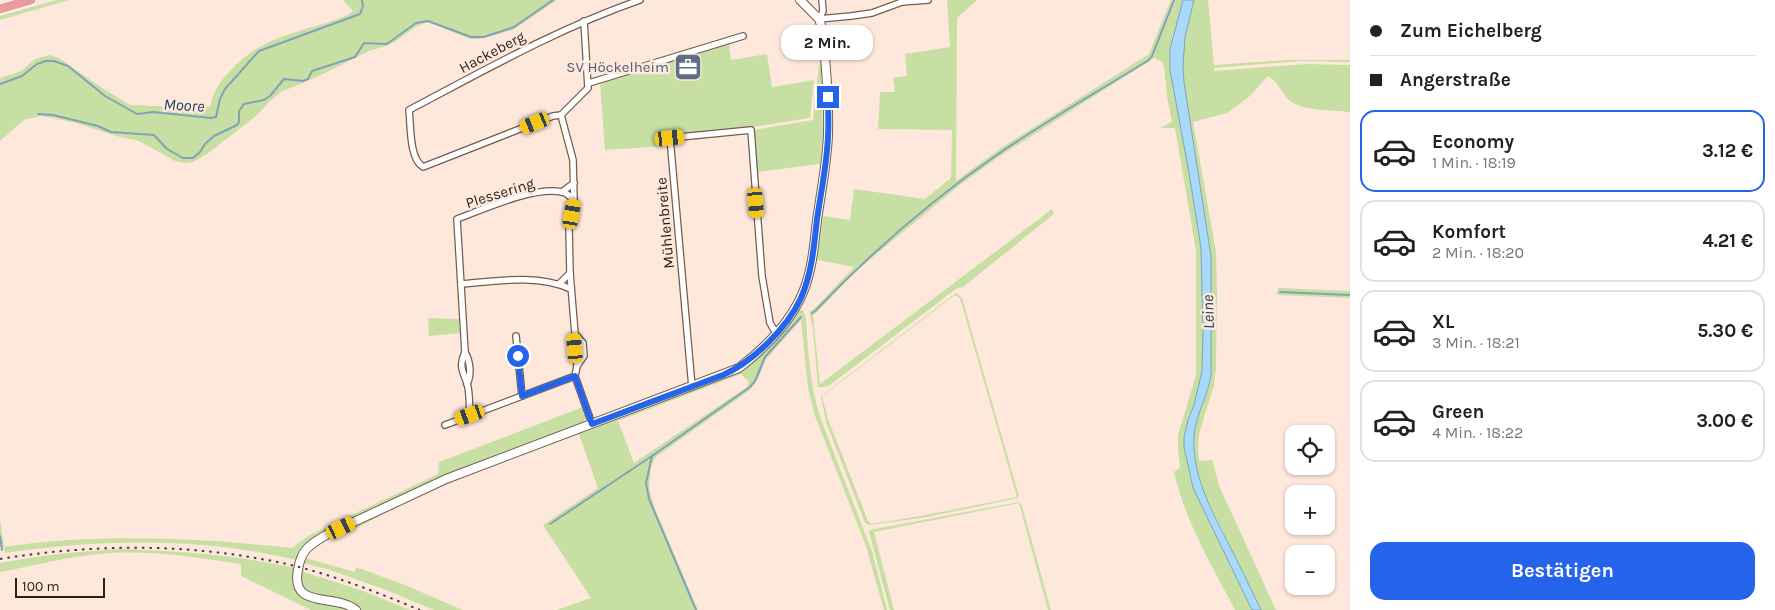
<!DOCTYPE html>
<html lang="de">
<meta charset="utf-8">
<style>
body{margin:0;font-family:Karla,sans-serif;background:#f6f6f6;color:#222;height:100vh;display:flex;flex-direction:column;font-size:19px;white-space:nowrap}
*{box-sizing:border-box;margin:0}
p{font-size:16px;color:#767676}
.icon{flex:none;width:28px;height:28px;fill:none;stroke:currentColor;stroke-width:2;stroke-linecap:round;stroke-linejoin:round}
.map{position:relative;flex:1;overflow:hidden}
.sheet{display:flex;flex-direction:column;background:#fff;width:425px}
.sheet>*{flex:none}
.banner{display:grid;align-content:center;height:110px;padding:0 20px;background:#fff}
.buttons{position:absolute;left:1285px;top:425px;display:grid;gap:10px}
.buttons a{display:grid;place-items:center;width:50px;height:50px;border-radius:10px;background:#fff;box-shadow:0 1px 4px #0004;font-size:25px}
.scale{position:absolute;left:15px;bottom:12px;width:90px;box-sizing:border-box;padding-left:5px;border:2px solid #2b211b;border-top:0;font-size:14px;line-height:18px;white-space:nowrap;color:#2b211b;-webkit-text-stroke:4px #fee8db;paint-order:stroke}
.end{position:absolute;width:22px;height:22px;margin:-11px;border:6px solid #2563eb;background:#fff;box-shadow:0 0 0 2px #fff}
.from{border-radius:50%}
.bubble{position:absolute;height:35px;border-radius:15px;background:#fff;box-shadow:0 1px 4px #0004;font-size:16px;font-weight:700;line-height:35px;text-align:center}
.car{position:absolute;width:15px;height:30px;margin:-15px -8px;border-radius:6px;box-shadow:0 0 4px 1px #0007;background:linear-gradient(#f5c518 24%,#345 0 40%,#f5c518 0 76%,#345 0 86%,#f5c518 0)}
.banner b{display:flex;align-items:center;gap:18px;height:48px;font-size:19px}
.banner b+b{border-top:1px solid #e0e0e0}
.banner i{width:12px;height:12px;background:#222}
ul{padding:0;list-style:none}
li{display:flex;align-items:center;gap:15px;height:82px;margin:0 10px 8px;padding:0 10px;border:2px solid #e0e0e0;border-radius:15px}
li div{flex:1}
li b{display:block;font-size:19px}
li em{font-style:normal;font-weight:700}
li.active{border-color:#2563eb}
li>.icon{width:45px;height:45px;stroke-width:1.5}
.cta{display:flex;gap:10px;margin-top:auto;padding:10px 20px}
.cta a{flex:1;height:58px;border-radius:15px;background:#2563eb;color:#fff;font-size:20px;font-weight:700;line-height:58px;text-align:center}
main{display:flex;flex:1;min-height:0}
.map>svg:first-child{display:block}
.green{fill:#c8dfa3;fill-rule:evenodd}
.water{fill:#a7dafb;stroke:#82a2b8}
.lines{fill:none;stroke-linecap:round;stroke-linejoin:round}
.stream{stroke:#82a2b8;stroke-width:2}
.street-casing{stroke:#745d4f;stroke-width:8}
.secondary-casing{stroke:#745d4f;stroke-width:10}
.primary-casing{stroke:#fff;stroke-width:11}
.street{stroke:#fff;stroke-width:5.5}
.secondary{stroke:#fff;stroke-width:8}
.primary{stroke:#ec9b9d;stroke-width:9}
.rail{stroke:#493e37;stroke-width:2;stroke-dasharray:2.5 5;stroke-linecap:butt}
.route{stroke:#2563eb;stroke-width:6}
.labels{text-anchor:middle;dominant-baseline:central;stroke-width:5;stroke-linejoin:round;paint-order:stroke}
.street-label{font-size:15px;fill:#2b211b;stroke:#fee8db}
.service-label{font-size:15px;fill:#4e5e75;stroke:#fee8db;text-anchor:end}
.water-label{font-size:16px;font-style:italic;fill:#20465d;stroke:#fee8db}
</style>
<main>
<div class="map">
<svg width="1350" height="610" viewBox="0 0 1350 610">
<rect width="100%" height="100%" fill="#fee8db"/>
<!-- green -->
<g class="green">
<polygon points="57,0 69,0 0,20 0,16"/>
<path d="M343,0H557L513,30L479,39H470L428,22L417,26L396,41L386,46L369,51L319,76L281,92L269,102L256,116L207,154L193,162L185,163L175,161L139,141L116,136L76,123L48,117L40,116L24,120L0,141V78L21,71L35,59L50,55L59,58L96,84L130,105L205,108L210,106C214,90 220,81 231,70C265,33 304,33 348,15L353,11Z"/>
<path d="M947,0H977L957,18L956,181L1001,148L1149,54L1171,0H1183L1170,49V70L1189,173L1201,248L1203,334L1202,371L1194,405L1188,420L1184,438V447L1193,488L1252,610H1235C1212,566 1185,521 1174,472L1180,467L1178,450V435L1196,375V251L1175,128H1160L1172,122L1167,96L1164,67L1162,62L1154,58L997,158L960,185L858,269L813,316L820,384L1052,209L1054,214L963,287L957,288L830,385L825,387H818L813,329L809,311H812L854,267L817,260L823,216L850,220L854,189L925,199L951,178L952,130L878,129L880,92H895L893,78L907,76L905,54L950,47Z"/>
<path d="M1194,0H1208L1214,65L1287,60H1350V62L1300,61L1214,68V71L1306,64L1350,65V112C1333,110 1301,111 1289,100C1280,92 1278,82 1268,76L1250,96L1227,113L1193,122L1216,252L1217,294L1216,369L1214,385L1199,434L1198,448L1199,461L1212,460L1220,488L1276,610H1261L1204,493L1195,462L1194,436L1195,425L1209,387L1211,375V256L1184,82L1183,66L1185,37Z"/>
<polygon points="729,44 731,60 767,54 772,87 814,80 810,118 753,127 665,135 665,146 605,150 600,83"/>
<polygon points="821,63 823,134 820,164 757,172 753,130 813,120 819,65"/>
<polygon points="1278,288 1350,291 1350,298 1277,295"/>
<path d="M956,293L962,298L1019,496L1018,498L921,518L869,525L865,523L826,422L821,396ZM955,295L960,298L1017,497L920,516L871,524L868,521L828,419L822,396Z"/>
<path d="M799,309L803,310L806,318C808,352 810,384 820,417L872,551L887,610H884L866,546L815,416L808,388L801,320L766,359L758,379L750,390L660,454L655,458L651,467L649,488L655,509L698,610H556L591,598L543,525L598,488L579,434C528,453 476,471 426,493C397,506 370,522 341,536L340,531L430,488L581,431L582,433L595,428V426L739,371ZM741,374L749,382L747,387L634,463L618,421Z"/>
<polygon points="428,318 459,319 460,333 429,336"/>
<path d="M583,407L586,415L584,422L325,532C312,538 301,545 296,560C201,537 102,539 5,553L4,547H0V519L4,547C97,533 199,538 292,548L308,536L326,527L438,474L439,462Z"/>
<polygon points="1019,502 1022,506 1051,610 1048,610 1019,503 874,532 894,610 890,610 869,532 870,530"/>
<path d="M123,549C181,551 238,555 294,568C286,610 328,596 349,610H311L241,576V564C194,557 146,549 99,554C65,557 33,566 0,572V563C41,555 82,551 123,549Z"/>
<polygon points="305,558 355,572 356,567 405,585 463,610 434,610 386,590 330,570 303,563"/>
<path d="M301,571L363,591L410,610H361C347,595 338,601 321,598C314,597 308,592 302,589L300,581Z"/>
</g>
<!-- water -->
<path class="water" d="M1183,0H1194L1185,37L1183,66L1184,82L1211,256V375C1208,396 1195,416 1194,437C1192,475 1211,509 1227,541C1239,564 1250,587 1261,610H1252L1193,488L1184,447V438L1188,420L1194,405L1202,371L1203,334L1201,248L1189,173L1170,70V49Z"/>
<g class="lines">
<!-- stream -->
<g class="stream">
<polyline points="0,84 22,76 37,64 46,61 54,61 68,66 105,96 137,114 153,112 211,118 216,117 220,99 225,89 259,51 360,14 363,6 362,0"/>
<polyline points="38,114 53,115 98,126 111,132 154,135 167,149 183,158 193,158 200,152 205,144 214,136 237,125 239,122 239,111 244,104 264,100 270,96 284,79 303,81 308,79 312,71 355,57 364,43 387,44 416,23 428,21 471,37 484,37 514,27 553,0"/>
<polyline points="1280,292 1350,295"/>
<path d="M812,313L816,310C870,254 930,201 994,157C1044,122 1097,92 1149,60L1152,56L1174,0"/>
<polyline points="652,456 646,483 649,499 696,610"/>
<polyline points="550,524 652,456 750,387 755,381 765,357 801,317"/>
<polyline points="0,536 2,550"/>
</g>
<!-- street casing -->
<g class="street-casing">
<g id="street">
<polyline points="822,0 823,11 819,19 851,16 872,13 902,2 928,0"/>
<path d="M584,21L588,88L561,115L553,116L423,167C409,158 411,126 409,110C485,70 559,28 640,0"/>
<polyline points="589,83 743,36"/>
<polyline points="561,115 573,160 574,201 569,227 570,273 575,334 583,343 584,356 577,366 575,376 592,424"/>
<polyline points="562,192 574,183"/>
<path d="M461,284C497,281 537,274 571,289"/>
<polyline points="559,284 570,273"/>
<polyline points="575,334 577,366"/>
<polyline points="516,336 522,396"/>
<path d="M465,352C470,361 472,374 467,384"/>
<polyline points="692,387 670,138 751,130 762,276 770,323 776,333"/>
<path d="M470,415C469,405 470,392 467,383C462,370 459,366 465,352L457,219C484,209 534,186 562,192C568,193 571,197 574,201"/>
<polyline points="445,425 575,376"/>
</g>
</g>
<!-- secondary casing -->
<g class="secondary-casing">
<path id="secondary" d="M356,610C336,593 290,610 298,570C301,550 309,545 326,535L446,479L739,368C761,351 786,327 799,301C812,276 814,247 817,220C821,192 827,163 828,134C829,98 826,63 822,28L819,19L800,0"/>
</g>
<!-- primary casing -->
<g class="primary-casing">
<polyline id="primary" points="0,9 31,0"/>
</g>
<!-- street -->
<use href="#street" class="street"/>
<!-- secondary -->
<use href="#secondary" class="secondary"/>
<!-- primary -->
<use href="#primary" class="primary"/>
<!-- rail -->
<path class="rail" d="M0,559C86,545 175,543 261,559C316,568 369,589 420,610"/>
</g>
<g class="lines">
<!-- route -->
<path class="route" d="M518,356L522,396L575,376L592,424L723,375C753,362 787,328 801,298C812,273 814,246 817,219C821,192 827,164 828,136C829,123 828,110 828,97"/>
</g>
<!-- icons -->
<defs>
<g id="office-square" transform="scale(1.4375)"><rect x="-9" y="-9" width="18" height="18" rx="4" fill="#5c6f8a" stroke="#fee8db"/><path d="M-6-3h4V-5.5h4V-3h4V5H-6ZM-1-4.5V-3h2v-1.5ZM-6 0V1H6V0Z" fill="#fff"/></g>
</defs>
<g fill-rule="evenodd">
<use href="#office-square" x="688" y="67"/>
</g>
<g class="labels">
<!-- street labels -->
<g class="street-label">
<text transform="translate(492 52) rotate(-28)">Hackeberg</text>
<text transform="translate(500 193) rotate(-17)">Plessering</text>
<text transform="translate(665 223) rotate(-95)">Mühlenbreite</text>
</g>
<!-- service labels -->
<g class="service-label">
<text x="669" y="67">SV Höckelheim</text>
</g>
<!-- water labels -->
<g class="water-label">
<text transform="translate(184 105) rotate(3)">Moore</text>
<text transform="translate(1208 312) rotate(-92)">Leine</text>
</g>
</g>
</svg>
<div class="buttons">
<a><svg class="icon" aria-label="locate" viewBox="0 0 24 24"><circle cx="12" cy="12" r="6"/><path d="M12 2v4M12 18v4M2 12h4M18 12h4"/></svg></a>
<a>+</a>
<a>−</a>
</div>
<div class="scale">100 m</div>
<i class="end from" style="left:518px;top:356px"></i>
<i class="end" style="left:828px;top:97px"></i>
<div class="bubble" style="left:781px;top:25px;width:92px">2 Min.</div>
<i class="car" style="left:535px;top:123px;rotate:248deg"></i>
<i class="car" style="left:670px;top:138px;rotate:84deg"></i>
<i class="car" style="left:756px;top:203px;rotate:175deg"></i>
<i class="car" style="left:572px;top:214px;rotate:10deg"></i>
<i class="car" style="left:575px;top:348px;rotate:355deg"></i>
<i class="car" style="left:470px;top:415px;rotate:250deg"></i>
<i class="car" style="left:341px;top:528px;rotate:64deg"></i>
</div>
<section class="sheet">
<div class="banner">
<b><i class="from"></i>Zum Eichelberg</b>
<b><i></i>Angerstraße</b>
</div>
<ul>
<li class="active"><svg class="icon" aria-label="car" viewBox="0 0 24 24"><path d="M5 17H2v-5l4-1 3-4h7l3 4 3 1v5h-3M9 17h6M6 11h13"/><circle cx="7" cy="17" r="2"/><circle cx="17" cy="17" r="2"/></svg><div><b>Economy</b><p>1 Min. · 18:19</p></div><em>3.12 €</em></li>
<li><svg class="icon" aria-label="car" viewBox="0 0 24 24"><path d="M5 17H2v-5l4-1 3-4h7l3 4 3 1v5h-3M9 17h6M6 11h13"/><circle cx="7" cy="17" r="2"/><circle cx="17" cy="17" r="2"/></svg><div><b>Komfort</b><p>2 Min. · 18:20</p></div><em>4.21 €</em></li>
<li><svg class="icon" aria-label="car" viewBox="0 0 24 24"><path d="M5 17H2v-5l4-1 3-4h7l3 4 3 1v5h-3M9 17h6M6 11h13"/><circle cx="7" cy="17" r="2"/><circle cx="17" cy="17" r="2"/></svg><div><b>XL</b><p>3 Min. · 18:21</p></div><em>5.30 €</em></li>
<li><svg class="icon" aria-label="car" viewBox="0 0 24 24"><path d="M5 17H2v-5l4-1 3-4h7l3 4 3 1v5h-3M9 17h6M6 11h13"/><circle cx="7" cy="17" r="2"/><circle cx="17" cy="17" r="2"/></svg><div><b>Green</b><p>4 Min. · 18:22</p></div><em>3.00 €</em></li>
</ul>
<div class="cta"><a>Bestätigen</a></div>
</section>
</main>
